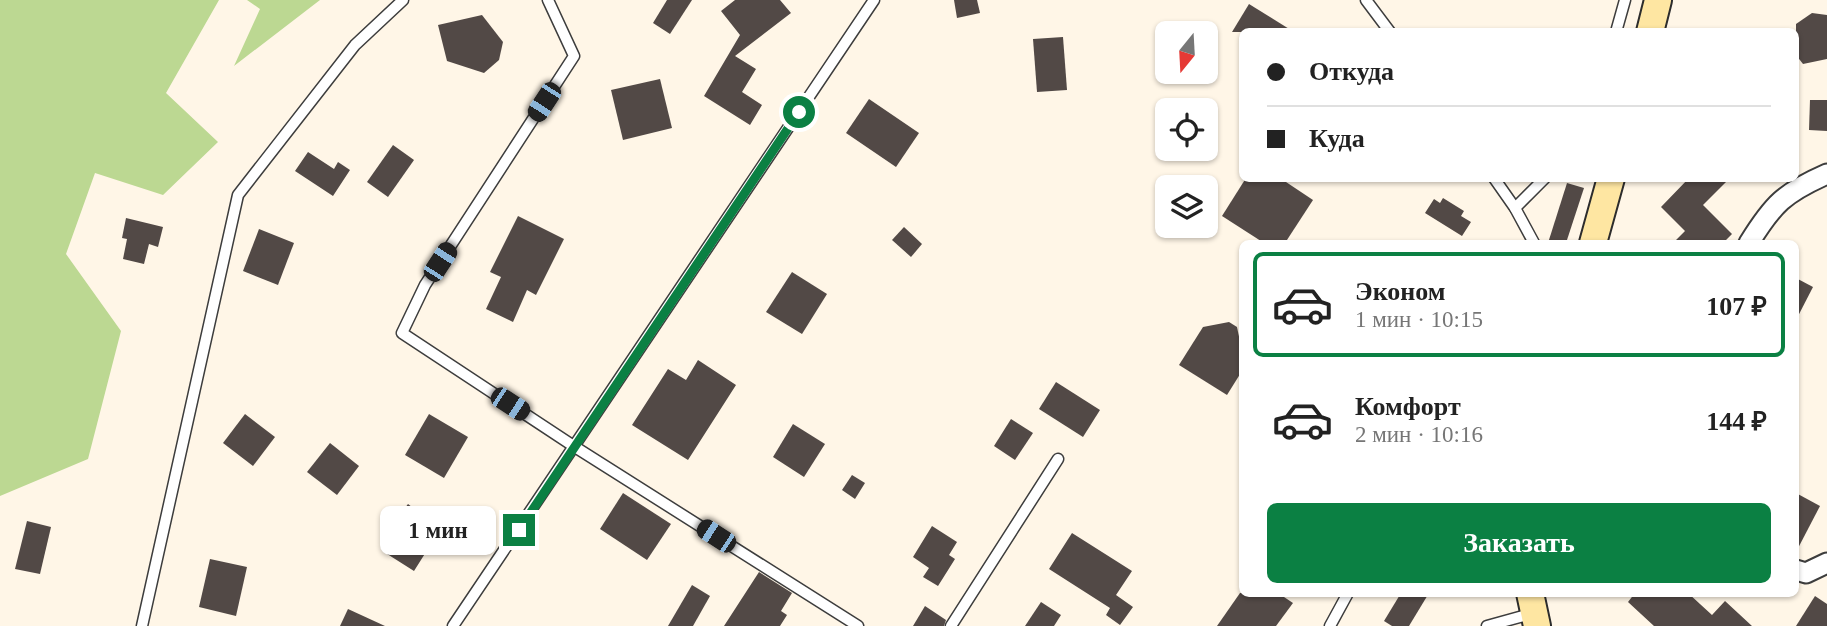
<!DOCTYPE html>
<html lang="ru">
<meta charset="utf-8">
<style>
body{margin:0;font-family:Georgia,serif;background:#f6f6f6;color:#222;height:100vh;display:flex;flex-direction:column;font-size:26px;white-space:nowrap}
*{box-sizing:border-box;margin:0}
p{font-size:23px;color:#767676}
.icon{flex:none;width:38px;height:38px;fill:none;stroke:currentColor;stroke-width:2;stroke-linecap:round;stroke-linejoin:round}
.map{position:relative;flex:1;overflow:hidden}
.sheet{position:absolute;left:1239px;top:240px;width:560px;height:357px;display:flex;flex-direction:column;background:#fff;border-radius:10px;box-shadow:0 2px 5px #0004}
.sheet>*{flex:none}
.banner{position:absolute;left:1239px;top:28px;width:560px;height:154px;border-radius:10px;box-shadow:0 2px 5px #0004;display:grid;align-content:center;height:154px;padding:0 28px;background:#fff}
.needle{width:46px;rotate:198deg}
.buttons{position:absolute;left:1155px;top:21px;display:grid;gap:14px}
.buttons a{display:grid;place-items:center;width:63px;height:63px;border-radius:10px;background:#fff;box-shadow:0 2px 5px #0004;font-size:35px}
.end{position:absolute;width:32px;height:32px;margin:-16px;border:9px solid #0b8043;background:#fff;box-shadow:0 0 0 4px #fff}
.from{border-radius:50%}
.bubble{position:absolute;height:49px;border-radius:10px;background:#fff;box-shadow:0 2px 5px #0004;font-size:23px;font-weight:700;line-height:49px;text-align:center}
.car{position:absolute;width:21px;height:42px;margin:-21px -10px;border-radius:9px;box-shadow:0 0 5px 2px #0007;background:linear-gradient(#222 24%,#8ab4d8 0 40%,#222 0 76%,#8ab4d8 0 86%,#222 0)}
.banner b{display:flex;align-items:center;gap:24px;height:66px;font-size:26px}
.banner b+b{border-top:2px solid #e0e0e0}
.banner i{width:18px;height:18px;background:#222}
ul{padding:12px 0 0;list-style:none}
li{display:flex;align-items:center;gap:21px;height:105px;margin:0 14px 10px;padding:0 14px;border:4px solid transparent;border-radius:10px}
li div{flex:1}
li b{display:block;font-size:26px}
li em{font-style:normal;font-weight:700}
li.active{border-color:#0b8043}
li>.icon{width:63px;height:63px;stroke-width:1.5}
.button{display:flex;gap:14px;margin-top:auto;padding:14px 28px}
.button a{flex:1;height:80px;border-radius:10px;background:#0b8043;color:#fff;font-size:28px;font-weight:700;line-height:80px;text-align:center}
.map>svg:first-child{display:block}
.forest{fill:#bcd892}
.building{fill:#524946}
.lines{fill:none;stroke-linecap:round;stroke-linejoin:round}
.lane-casing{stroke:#3d3d3d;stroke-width:13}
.street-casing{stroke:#3d3d3d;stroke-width:23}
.secondary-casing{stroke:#2c2c2c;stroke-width:30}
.lane{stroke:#fff;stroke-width:10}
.street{stroke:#fff;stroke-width:19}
.secondary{stroke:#fee6a2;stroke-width:26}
.route{stroke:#0b8043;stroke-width:9}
</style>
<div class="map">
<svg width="1827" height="626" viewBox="0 0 1827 626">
<rect width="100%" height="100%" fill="#fff6e7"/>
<!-- forest -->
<g class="forest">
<polygon points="0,0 219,0 166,93 218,142 163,195 95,173 66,254 121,331 88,459 0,496"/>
<polygon points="247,0 320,0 234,66 260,9"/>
</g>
<!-- building -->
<g class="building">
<polygon points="667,0 692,0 670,34 653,23"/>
<polygon points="735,0 780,0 791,13 735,56 756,69 742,92 762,105 750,125 704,96 740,35 721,11"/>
<polygon points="954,0 977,0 980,13 957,18"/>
<polygon points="1249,4 1294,32 1232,32"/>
<polygon points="1812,13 1827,15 1827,59 1803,64 1796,55 1796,24"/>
<polygon points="482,15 503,42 499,60 484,73 447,61 438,25"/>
<polygon points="1063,37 1067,90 1037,92 1033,39"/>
<polygon points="660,79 672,128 623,140 611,90"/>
<polygon points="869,99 919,133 896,167 846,133"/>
<polygon points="1810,100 1827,100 1827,131 1809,130"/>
<polygon points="393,145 414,160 388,197 367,182"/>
<polygon points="308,152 334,169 338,162 350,170 333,196 295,171"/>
<polygon points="1246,178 1280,178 1313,200 1285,243 1264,243 1222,216"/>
<polygon points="1689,178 1730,178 1703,205 1732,234 1723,243 1673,243 1685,231 1661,207"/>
<polygon points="1567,183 1584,188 1566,243 1548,243"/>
<polygon points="1443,198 1464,211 1461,216 1471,222 1462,236 1425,213 1434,199 1440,203"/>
<polygon points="518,216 564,239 536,295 527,290 513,322 486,309 501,277 490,272"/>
<polygon points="126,218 163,227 158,247 149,244 144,264 123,259 127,239 122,238"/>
<polygon points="904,227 922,244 911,257 892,240"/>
<polygon points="259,229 294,243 278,285 243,271"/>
<polygon points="792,272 827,294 802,334 766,312"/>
<polygon points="1796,278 1813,287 1796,320"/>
<polygon points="1229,322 1237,327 1242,351 1242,371 1227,395 1179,365 1203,327"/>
<polygon points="698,360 736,385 688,460 632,425 668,369 686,380"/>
<polygon points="1056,382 1100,410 1083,437 1039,409"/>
<polygon points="245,414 275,437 253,466 223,443"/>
<polygon points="429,414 468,437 444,478 405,455"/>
<polygon points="1011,419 1033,433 1015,460 994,446"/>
<polygon points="793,424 825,444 804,477 773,457"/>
<polygon points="330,443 359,466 337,495 307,472"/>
<polygon points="852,475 865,483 855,499 842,490"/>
<polygon points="623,493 671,524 647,560 600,529"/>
<polygon points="1796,493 1820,506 1796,552"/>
<polygon points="408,504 430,521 413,544 426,552 414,571 384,552 400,527 394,522"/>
<polygon points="27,521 51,527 40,574 15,569"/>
<polygon points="932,526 957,542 949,555 955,559 938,586 923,577 929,568 913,557"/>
<polygon points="1072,533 1132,571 1116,595 1133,607 1120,625 1106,615 1110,608 1049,569"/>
<polygon points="210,559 247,567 236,616 199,607"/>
<polygon points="759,572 792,593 781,611 787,615 780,626 724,626"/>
<polygon points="692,585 710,596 693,626 668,626"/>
<polygon points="1240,593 1278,593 1293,603 1276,626 1217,626"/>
<polygon points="1401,593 1429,593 1409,626 1392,626 1384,621"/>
<polygon points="1635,593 1688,593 1712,615 1725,601 1752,626 1654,626 1628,602"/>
<polygon points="1815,596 1827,604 1827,626 1796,626"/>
<polygon points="1041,602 1061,615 1054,626 1025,626"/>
<polygon points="925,606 946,620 944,626 913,626"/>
<polygon points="348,609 385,626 340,626"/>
</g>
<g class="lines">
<!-- lane casing -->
<g class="lane-casing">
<g id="lane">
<polyline points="548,0 574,56 425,285 402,333 575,447 858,626"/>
<polyline points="1366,0 1390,32"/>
<polyline points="1616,32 1625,0"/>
<polyline points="1494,178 1515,208 1534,243"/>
<polyline points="1515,208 1545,178"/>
<polyline points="142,626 238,195 355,45 403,0"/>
<polyline points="453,626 874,0"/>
<polyline points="951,626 1058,459"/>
<polyline points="1330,626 1348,593"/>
<polyline points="1487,626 1534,613"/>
</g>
</g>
<!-- street casing -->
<g class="street-casing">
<g id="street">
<path d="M1749,243C1773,204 1784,193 1827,174"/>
<polyline points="1796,570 1806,573 1827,563"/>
</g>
</g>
<!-- secondary casing -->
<g class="secondary-casing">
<g id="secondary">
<polyline points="1650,32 1658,0"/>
<polyline points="1593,243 1611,178"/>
<polyline points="1530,593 1537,626"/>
</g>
</g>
<!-- lane -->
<use href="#lane" class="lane"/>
<!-- street -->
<use href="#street" class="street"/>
<!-- secondary -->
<use href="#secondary" class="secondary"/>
</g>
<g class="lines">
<!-- route -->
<polyline class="route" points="519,530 799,112"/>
</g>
</svg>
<div class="buttons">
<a><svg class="needle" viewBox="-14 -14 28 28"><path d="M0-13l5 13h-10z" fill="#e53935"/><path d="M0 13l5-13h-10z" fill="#767676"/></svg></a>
<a><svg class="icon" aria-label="locate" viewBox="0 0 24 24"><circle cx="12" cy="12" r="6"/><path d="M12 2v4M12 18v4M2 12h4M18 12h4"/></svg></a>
<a><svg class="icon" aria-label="layers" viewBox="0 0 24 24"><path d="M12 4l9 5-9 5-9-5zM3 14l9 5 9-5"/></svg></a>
</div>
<i class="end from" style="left:799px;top:112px"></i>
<i class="end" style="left:519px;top:530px"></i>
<div class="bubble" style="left:380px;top:506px;width:116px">1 мин</div>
<i class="car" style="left:544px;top:102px;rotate:213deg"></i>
<i class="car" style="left:440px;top:262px;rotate:33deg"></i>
<i class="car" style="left:510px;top:404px;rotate:123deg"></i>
<i class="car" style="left:716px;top:536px;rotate:303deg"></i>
<div class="banner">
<b><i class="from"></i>Откуда</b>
<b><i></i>Куда</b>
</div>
<section class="sheet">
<ul>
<li class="active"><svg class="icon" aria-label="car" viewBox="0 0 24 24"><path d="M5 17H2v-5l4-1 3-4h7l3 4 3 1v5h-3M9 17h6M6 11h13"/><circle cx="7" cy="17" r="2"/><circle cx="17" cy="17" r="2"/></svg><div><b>Эконом</b><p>1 мин · 10:15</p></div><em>107 ₽</em></li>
<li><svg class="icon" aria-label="car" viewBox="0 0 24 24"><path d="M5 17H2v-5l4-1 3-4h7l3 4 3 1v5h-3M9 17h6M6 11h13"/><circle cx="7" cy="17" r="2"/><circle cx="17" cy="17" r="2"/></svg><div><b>Комфорт</b><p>2 мин · 10:16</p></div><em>144 ₽</em></li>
</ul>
<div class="button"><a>Заказать</a></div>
</section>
</div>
